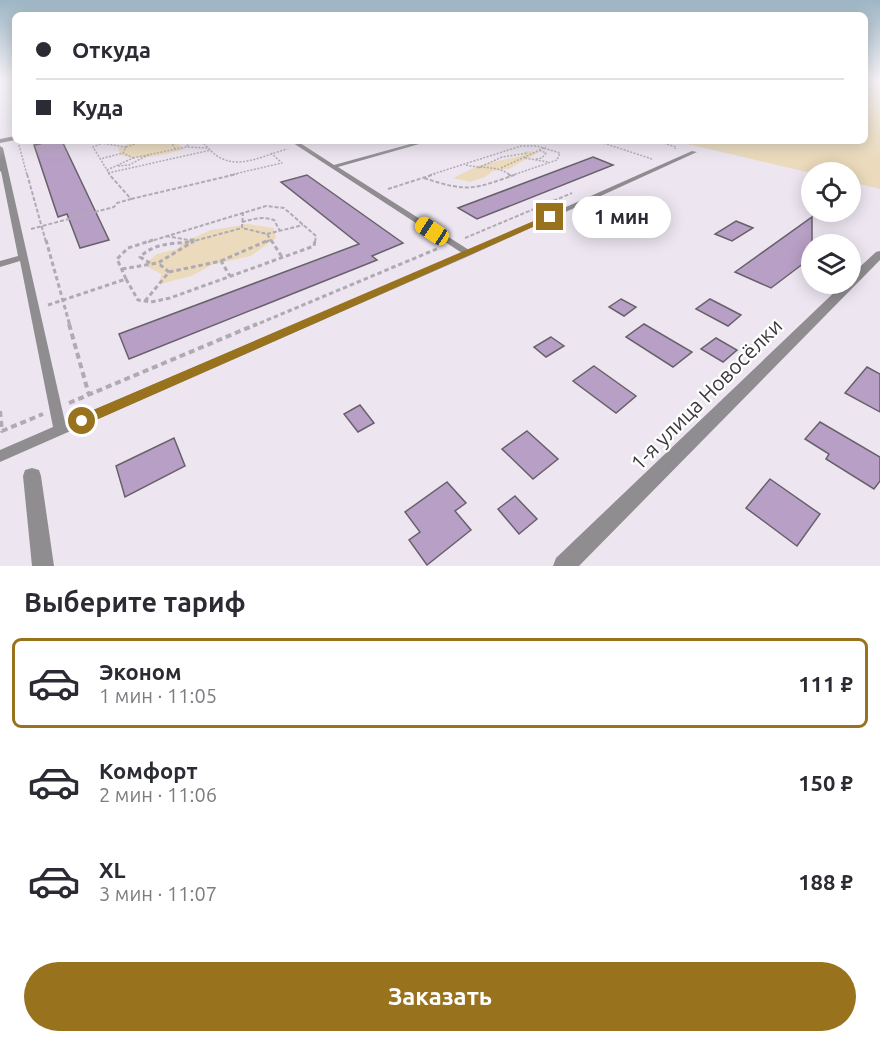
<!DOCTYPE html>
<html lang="ru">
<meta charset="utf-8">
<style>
body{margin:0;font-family:Ubuntu,sans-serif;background:#f7f7f7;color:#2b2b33;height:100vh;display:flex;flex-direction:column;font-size:22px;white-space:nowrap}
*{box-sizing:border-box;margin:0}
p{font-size:20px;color:#7c7c81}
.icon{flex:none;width:33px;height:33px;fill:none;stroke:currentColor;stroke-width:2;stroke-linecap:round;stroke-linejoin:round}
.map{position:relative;height:566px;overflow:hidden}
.sheet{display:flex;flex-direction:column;background:#fff;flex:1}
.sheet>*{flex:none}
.guide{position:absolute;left:12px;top:12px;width:856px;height:132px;border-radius:9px;box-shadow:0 3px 15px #0003;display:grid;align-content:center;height:132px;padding:0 24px;background:#fff}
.tools{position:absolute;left:801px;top:162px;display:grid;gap:12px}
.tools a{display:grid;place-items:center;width:60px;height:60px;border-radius:50%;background:#fff;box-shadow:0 3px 15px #0003;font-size:30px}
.end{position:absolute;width:27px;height:27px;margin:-14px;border:8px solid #98721d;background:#fff;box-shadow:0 0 0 3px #fff}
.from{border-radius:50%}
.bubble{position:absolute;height:42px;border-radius:21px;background:#fff;box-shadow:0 3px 15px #0003;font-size:20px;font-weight:600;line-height:42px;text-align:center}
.car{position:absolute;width:18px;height:36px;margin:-18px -9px;border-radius:8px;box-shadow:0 0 4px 2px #0007;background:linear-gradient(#f5c518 24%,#345 0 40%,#f5c518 0 76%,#345 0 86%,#f5c518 0)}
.guide b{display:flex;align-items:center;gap:21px;height:57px;font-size:22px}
.guide b+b{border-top:2px solid #e1e1e2}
.guide i{width:15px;height:15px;background:#2b2b33}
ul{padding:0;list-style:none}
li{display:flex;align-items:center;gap:18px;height:90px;margin:0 12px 9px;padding:0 12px;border:3px solid transparent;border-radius:9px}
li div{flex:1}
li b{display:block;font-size:22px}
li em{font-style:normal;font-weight:600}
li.selected{border-color:#98721d}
li>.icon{width:54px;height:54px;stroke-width:1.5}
h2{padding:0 24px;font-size:27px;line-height:72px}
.primary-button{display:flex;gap:12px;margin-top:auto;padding:12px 24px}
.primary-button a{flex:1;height:69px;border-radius:36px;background:#98721d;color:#fff;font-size:24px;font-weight:600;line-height:69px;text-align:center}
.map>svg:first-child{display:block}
.green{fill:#ebdabb}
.building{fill:#b89fc5;stroke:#67616a;stroke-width:1.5}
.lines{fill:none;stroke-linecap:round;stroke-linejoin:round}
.path-far3{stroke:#b0abb3;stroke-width:1.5;stroke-dasharray:2 1.5;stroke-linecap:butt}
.path-far2{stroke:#b0abb3;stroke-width:2;stroke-dasharray:4 2;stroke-linecap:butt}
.path-far1{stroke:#b0abb3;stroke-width:3;stroke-dasharray:4.5 3;stroke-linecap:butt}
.path{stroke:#b0abb3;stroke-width:4;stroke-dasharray:6 4;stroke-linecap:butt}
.service{fill:#908d91;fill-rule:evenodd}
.minor{fill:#908d91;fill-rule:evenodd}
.route{fill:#98721d}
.labels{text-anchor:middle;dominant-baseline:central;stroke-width:4.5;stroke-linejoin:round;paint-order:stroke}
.near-street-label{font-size:21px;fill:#3b393d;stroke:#fff}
</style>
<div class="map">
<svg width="880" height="566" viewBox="0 0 880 566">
<rect width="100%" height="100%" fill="#ede6f1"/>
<!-- green -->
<g class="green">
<polygon points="866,80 880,80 880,189 851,182 850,172 811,173 675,141 866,141"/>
<path d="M135,141H173L185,149C165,155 141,161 121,155L118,148Z"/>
<polygon points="525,151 539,152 509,169 493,171 485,177 470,182 453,178 480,165 524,155"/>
<polygon points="248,224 274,228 276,238 251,256 214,264 191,276 160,284 161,274 148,267 145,264 157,254 177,249 184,242 211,230"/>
</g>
<!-- building -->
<g class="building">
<polygon points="53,141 62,141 109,240 80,248 67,214 58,217 34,145"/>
<polygon points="593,157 613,165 477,219 458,208"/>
<polygon points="307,175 403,243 372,256 377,260 129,359 119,334 359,244 281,182"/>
<polygon points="812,217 812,257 771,288 735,272"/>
<polygon points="736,221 753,228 732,241 715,234"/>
<polygon points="621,299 636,307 624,316 609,307"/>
<polygon points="710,299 741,315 728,326 696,309"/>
<polygon points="644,324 692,352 673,367 626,337"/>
<polygon points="551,337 564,346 546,357 534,347"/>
<polygon points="716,338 737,350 723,362 701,349"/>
<polygon points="594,366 636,396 616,413 573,381"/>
<polygon points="867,367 880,374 880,412 845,393"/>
<polygon points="360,405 374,423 358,432 344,414"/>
<polygon points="820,422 880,457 880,481 874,489 826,459 829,454 805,439"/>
<polygon points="527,431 558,459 533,479 502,449"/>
<polygon points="174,438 185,466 125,497 116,466"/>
<polygon points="770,479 820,514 797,546 746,508"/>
<polygon points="447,482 466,503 455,511 471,530 427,565 409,540 420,532 405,512"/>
<polygon points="515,496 537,519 519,534 498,509"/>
</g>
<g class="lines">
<!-- path-far3 -->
<g class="path-far3">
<polyline points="107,141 93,147 110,175"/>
<polyline points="171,141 175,149"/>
<polyline points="186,141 190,143 186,147"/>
<path d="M201,141C208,147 214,156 223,159C242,168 268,154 287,149"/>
<polyline points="597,141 652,159"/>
<polyline points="657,141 676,147 675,149"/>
<polyline points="100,143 126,147 123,153 100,159"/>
<polyline points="19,145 27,175"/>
<polyline points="126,147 143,141"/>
<polyline points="133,158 186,147 208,148"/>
<polyline points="525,158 548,162"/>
<polyline points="536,159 542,158 546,153 539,150"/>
<path d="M466,165C482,169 497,165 510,175"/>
<polyline points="118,166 129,165 150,154"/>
<polyline points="478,168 502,157 528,153"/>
<polyline points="501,168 546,147"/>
<polyline points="107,170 133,158 123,153"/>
<polyline points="108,173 211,150"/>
<polyline points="230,175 282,163 271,153"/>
<polyline points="430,175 521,146 537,146 560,153 557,160 513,175"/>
</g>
<!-- path-far2 -->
<g class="path-far2">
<polyline points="27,174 46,242"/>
<polyline points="508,174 511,176"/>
<path d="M424,178C469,193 474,189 517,174"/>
<polyline points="388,189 435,174"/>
<polyline points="131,199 237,174"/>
<polyline points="243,212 242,228 267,234 272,242"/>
<path d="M242,222C253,219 263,216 274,220L280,231"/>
<polyline points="31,229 114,207 117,203 131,199 109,174"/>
<polyline points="267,234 303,225"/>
<polyline points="166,236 194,241 242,228"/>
<polyline points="465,238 572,193"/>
<polyline points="148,242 266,206 284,208 316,236 315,242"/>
<polyline points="266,242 270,240"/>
</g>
<!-- path-far1 -->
<g class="path-far1">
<polyline points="46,240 70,326"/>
<polyline points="190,240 196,240"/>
<polyline points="271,240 282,257"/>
<polyline points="221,261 269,240"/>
<path d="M150,263L140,257C154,243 171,244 189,242"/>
<polyline points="122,269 158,263 194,241"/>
<polyline points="169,272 221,261 230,276"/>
<polyline points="126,279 138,300 151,302 170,298 314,246 315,240"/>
<polyline points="126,279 117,259 128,248 153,240"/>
<polyline points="145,301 169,272 158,263"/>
<polyline points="48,305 126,279"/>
<polyline points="253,326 439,248"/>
</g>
<!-- path -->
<g class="path">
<polyline points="69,324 89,395"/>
<polyline points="69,403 257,324"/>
<polyline points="0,411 2,431 43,414"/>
</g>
<!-- service -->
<g class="service">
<polygon points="15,136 15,140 0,143 0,139"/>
<polygon points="290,141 297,141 334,165 421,141 430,141 338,167 469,250 692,151 697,152 471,255 0,462 0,450 53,427 20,261 0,267 0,261 18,256 1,171 0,172 0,146 3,148 65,422 462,253"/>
</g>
<!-- minor -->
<g class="minor">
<polygon points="880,251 880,260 579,566 553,566 556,558 843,284 850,284 850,276 876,252"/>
<polygon points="32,468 39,470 41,476 54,566 32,566 23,476 25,470"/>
</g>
</g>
<!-- sky -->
<linearGradient id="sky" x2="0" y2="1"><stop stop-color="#9eb6c5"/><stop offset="0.5" stop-color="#f7f4f9"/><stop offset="1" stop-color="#f7f4f9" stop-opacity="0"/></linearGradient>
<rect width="880" height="160" fill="url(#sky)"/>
<!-- route -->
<polygon class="route" points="550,214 553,215 553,218 87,424 82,426 75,421 77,417"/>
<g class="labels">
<!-- near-street labels -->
<g class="near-street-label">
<text transform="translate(706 394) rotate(-45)">1-я улица Новосёлки</text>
</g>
</g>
</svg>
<div class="tools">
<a><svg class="icon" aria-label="locate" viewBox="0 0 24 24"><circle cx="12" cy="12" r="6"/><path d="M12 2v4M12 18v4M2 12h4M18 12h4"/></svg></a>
<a><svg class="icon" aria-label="layers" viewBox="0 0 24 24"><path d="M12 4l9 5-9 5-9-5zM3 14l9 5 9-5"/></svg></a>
</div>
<i class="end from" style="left:82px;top:421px"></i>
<i class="end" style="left:550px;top:217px"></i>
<div class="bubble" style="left:572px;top:196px;width:99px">1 мин</div>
<i class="car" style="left:432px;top:231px;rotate:303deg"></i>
<div class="guide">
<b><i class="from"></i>Откуда</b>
<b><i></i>Куда</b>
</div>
</div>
<section class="sheet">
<h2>Выберите тариф</h2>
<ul>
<li class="selected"><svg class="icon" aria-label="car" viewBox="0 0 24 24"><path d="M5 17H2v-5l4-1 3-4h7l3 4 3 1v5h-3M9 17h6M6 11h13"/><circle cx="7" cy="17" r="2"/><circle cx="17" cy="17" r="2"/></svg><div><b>Эконом</b><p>1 мин · 11:05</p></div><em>111 ₽</em></li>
<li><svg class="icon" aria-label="car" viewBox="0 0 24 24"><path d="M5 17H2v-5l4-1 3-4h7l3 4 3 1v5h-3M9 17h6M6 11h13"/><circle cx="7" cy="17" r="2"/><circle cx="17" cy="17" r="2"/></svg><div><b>Комфорт</b><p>2 мин · 11:06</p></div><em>150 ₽</em></li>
<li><svg class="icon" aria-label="car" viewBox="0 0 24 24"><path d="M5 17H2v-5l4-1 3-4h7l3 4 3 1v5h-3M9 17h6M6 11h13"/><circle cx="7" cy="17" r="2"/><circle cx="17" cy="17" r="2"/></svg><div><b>XL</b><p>3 мин · 11:07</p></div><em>188 ₽</em></li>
</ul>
<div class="primary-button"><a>Заказать</a></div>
</section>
